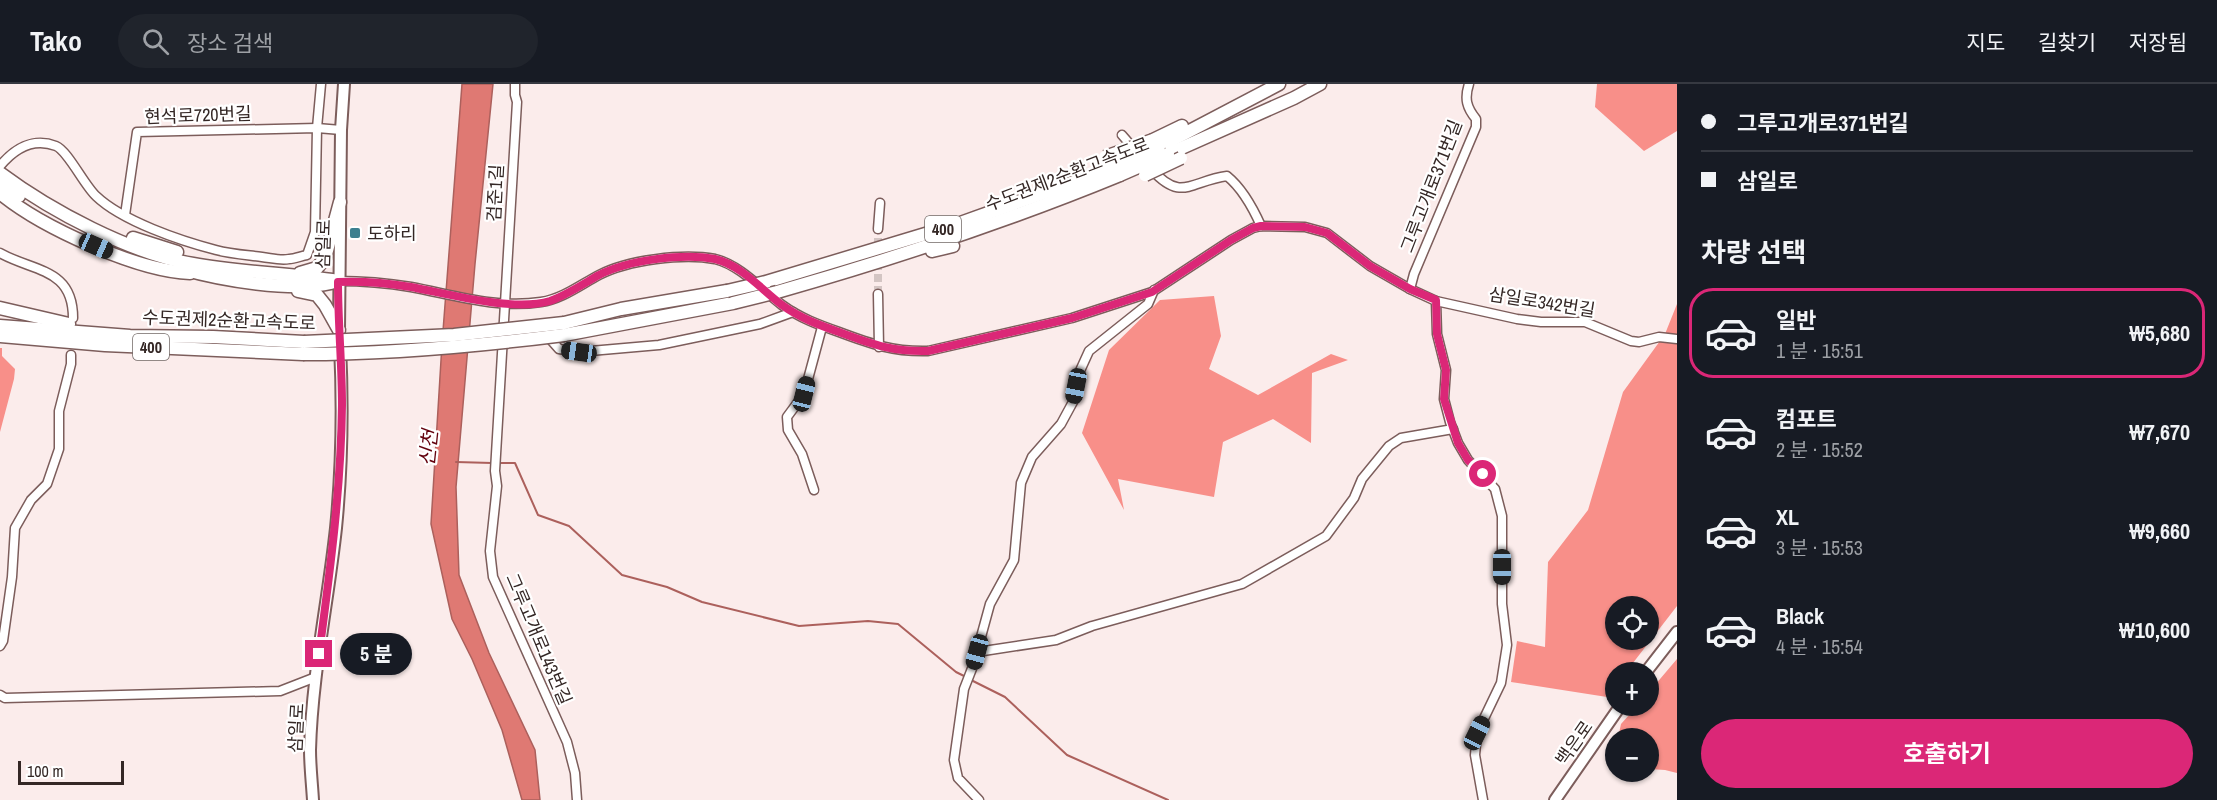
<!DOCTYPE html>
<html lang="ko">
<meta charset="utf-8">
<style>
body{margin:0;font-family:"Archivo Narrow","Noto Sans KR",sans-serif;background:#20242c;color:#f1f3f6;height:100vh;display:flex;flex-direction:column;font-size:22px;white-space:nowrap}
*{box-sizing:border-box;margin:0}
p{font-size:20px;color:#9ea1a6}
.icon{flex:none;width:33px;height:33px;fill:none;stroke:currentColor;stroke-width:2;stroke-linecap:round;stroke-linejoin:round}
.map{position:relative;flex:1;overflow:hidden}
.drawer{display:flex;flex-direction:column;background:#171b24;width:540px}
.drawer>*{flex:none}
.hud{display:grid;align-content:center;height:132px;padding:0 24px;background:#171b24}
.tools{position:absolute;left:1605px;top:512px;display:grid;gap:12px}
.tools a{display:grid;place-items:center;width:54px;height:54px;border-radius:50%;background:#171b24;box-shadow:0 2px 4px #0004;font-size:30px}
.scale{position:absolute;left:18px;bottom:15px;width:106px;box-sizing:border-box;padding-left:6px;border:3px solid #342725;border-top:0;font-size:16px;line-height:21px;white-space:nowrap;color:#342725;-webkit-text-stroke:4px #fff;paint-order:stroke}
.end{position:absolute;width:27px;height:27px;margin:-14px;border:8px solid #db2777;background:#fff;box-shadow:0 0 0 3px #fff}
.from{border-radius:50%}
.bubble{position:absolute;height:42px;border-radius:21px;background:#171b24;box-shadow:0 2px 4px #0004;font-size:20px;font-weight:700;line-height:42px;text-align:center}
.car{position:absolute;width:18px;height:36px;margin:-18px -9px;border-radius:8px;box-shadow:0 0 4px 2px #0007;background:linear-gradient(#222 24%,#8ab4d8 0 40%,#222 0 76%,#8ab4d8 0 86%,#222 0)}
.hud b{display:flex;align-items:center;gap:21px;height:57px;font-size:22px}
.hud b+b{border-top:2px solid #363941}
.hud i{width:15px;height:15px;background:#f1f3f6}
ul{padding:0;list-style:none}
li{display:flex;align-items:center;gap:18px;height:90px;margin:0 12px 9px;padding:0 12px;border:3px solid transparent;border-radius:24px}
li div{flex:1}
li b{display:block;font-size:22px}
li em{font-style:normal;font-weight:700}
li.active{border-color:#db2777}
li>.icon{width:54px;height:54px;stroke-width:1.5}
h2{padding:0 24px;font-size:27px;line-height:72px}
.cta{display:flex;gap:12px;margin-top:auto;padding:12px 24px}
.cta a{flex:1;height:69px;border-radius:36px;background:#db2777;color:#fff;font-size:24px;font-weight:700;line-height:69px;text-align:center}
header{display:flex;align-items:center;gap:36px;box-sizing:border-box;height:84px;padding:0 30px;background:#171b24;border-bottom:2px solid #363941}
header strong{font-size:28px}
nav{display:flex;gap:33px;margin-inline-start:auto;font-size:21px}
.search{width:420px;height:54px;background:#20242c;display:flex;align-items:center;gap:15px;box-sizing:border-box;padding:0 21px;border-radius:33px;color:#9ea1a6;font-size:22px}
main{display:flex;flex:1;min-height:0}
.map>svg:first-child{display:block}
.forest{fill:#f88f89;fill-rule:evenodd}
.water{fill:#df7973;stroke:#ac605c;stroke-width:1.5}
.lines{fill:none;stroke-linecap:round;stroke-linejoin:round}
.stream{stroke:#ac605c;stroke-width:2}
.minor-tunnel{stroke:#d3c5c3;stroke-width:8;stroke-dasharray:8 4;stroke-linecap:butt}
.minor-casing{stroke:#7c5d5b;stroke-width:11}
.major-casing{stroke:#7c5d5b;stroke-width:14}
.highway-casing{stroke:#7c5d5b;stroke-width:15}
.minor{stroke:#fff;stroke-width:8}
.major{stroke:#fff;stroke-width:10}
.highway{stroke:#fff;stroke-width:12}
.highway-bridge-casing{stroke:#7c5d5b;stroke-width:15;stroke-linecap:butt}
.highway-bridge{stroke:#fff;stroke-width:12}
.route{stroke:#db2777;stroke-width:8}
.poi-dot{fill:#3c7f8f;stroke:#fff;stroke-width:2}
.labels{text-anchor:middle;dominant-baseline:central;stroke-width:4.5;stroke-linejoin:round;paint-order:stroke}
.shield{fill:#fff;stroke:#716866;stroke-width:1.5}
.shield-label{font-size:16px;font-weight:bold;fill:#342725}
.street-label{font-size:18px;fill:#342725;stroke:#fff}
.poi-label{font-size:18px;fill:#342725;stroke:#fff;text-anchor:start}
.water-label{font-size:20px;font-style:italic;fill:#64030e;stroke:#fff}
</style>
<header>
<strong>Tako</strong>
<div class="search"><svg class="icon" aria-label="search" viewBox="0 0 24 24"><circle cx="10" cy="10" r="6"/><path d="M15 15l6 6"/></svg>장소 검색</div>
<nav><a>지도</a><a>길찾기</a><a>저장됨</a></nav>
</header>
<main>
<div class="map">
<svg width="1677" height="716" viewBox="0 0 1677 716">
<rect width="100%" height="100%" fill="#fbeceb"/>
<!-- forest -->
<g class="forest">
<polygon points="1597,0 1677,0 1677,47 1644,67 1595,23"/>
<polygon points="1214,212 1221,252 1209,285 1258,311 1331,270 1348,276 1312,289 1311,359 1273,335 1223,358 1214,413 1118,395 1124,426 1082,349 1109,266 1160,216"/>
<path d="M1677,220V522L1626,588H1616L1615,602L1607,613L1511,598L1517,557L1545,563L1548,478L1588,426L1623,308L1665,250ZM1616,522H1648V555H1616Z"/>
<polygon points="0,264 2,264 2,272 15,285 14,295 0,348"/>
<polygon points="1677,575 1677,689 1665,686 1649,685 1648,654 1618,654 1621,640 1638,621 1648,621 1649,608"/>
</g>
<!-- water -->
<polygon class="water" points="462,0 493,0 475,180 456,403 459,491 489,569 535,666 540,716 522,716 502,646 472,575 452,535 431,440 442,260"/>
<g class="lines">
<!-- stream -->
<g class="stream">
<polyline points="456,378 492,379"/>
<polyline points="498,379 515,379 538,431 569,442 622,491 667,503 702,518 799,542 868,537 898,540 956,588 966,593"/>
<polyline points="971,596 1005,613 1067,671 1168,716"/>
</g>
<!-- minor-tunnel -->
<polyline class="minor-tunnel" points="878,210 878,145"/>
<!-- minor casing -->
<g class="minor-casing">
<g id="minor">
<polyline points="515,0 515,11 517,18 495,387 497,402 490,467 493,493 567,658 575,689 577,716"/>
<polyline points="1122,51 1135,66"/>
<path d="M0,82C14,65 33,53 56,62C68,67 84,101 96,112C122,137 181,157 216,166C231,170 247,171 262,173C271,174 281,177 289,175C295,175 301,172 307,171L315,148L317,44L321,0"/>
<path d="M1151,85C1182,119 1190,97 1227,92C1243,105 1253,124 1261,142"/>
<polyline points="125,131 137,48 317,44 341,46"/>
<polyline points="878,145 880,119"/>
<path d="M0,169C34,188 73,184 73,234"/>
<path d="M338,197C362,197 387,199 411,203C454,211 497,225 541,218C562,215 580,201 599,191C628,176 683,169 715,175C740,181 762,206 782,221C800,234 819,241 839,248C871,260 893,268 928,267L1072,234L1152,208L1231,156L1253,144L1261,142L1305,143L1327,149L1370,182L1410,205L1436,217L1437,250L1446,286L1444,315L1450,338L1458,359L1468,376L1495,405L1502,432V520L1507,561L1501,599L1477,649L1475,671L1483,716"/>
<path d="M1410,205L1414,190L1476,43V35C1467,24 1464,15 1469,0"/>
<polyline points="878,210 879,263"/>
<polyline points="1436,217 1517,235 1541,238 1585,238 1631,257 1639,258 1659,253 1677,255"/>
<polyline points="551,256 559,265 579,268 659,261 760,240 793,228"/>
<polyline points="814,406 802,370 788,346 787,333 804,310 822,243"/>
<polyline points="0,562 3,557 12,493 15,444 31,416 47,400 59,365 59,327 71,280 71,271"/>
<polyline points="977,568 1056,556 1092,542 1242,500 1326,452 1354,414 1362,395 1389,362 1401,354 1453,345"/>
<polyline points="0,611 5,614 280,607 316,593"/>
<polyline points="979,716 958,694 954,676 964,605 973,582 990,520 1014,476 1021,399 1032,373 1061,340 1074,316 1079,289 1089,267 1148,220 1154,206"/>
</g>
</g>
<!-- major casing -->
<g class="major-casing">
<g id="major">
<polyline points="339,246 341,46 344,0"/>
<polyline points="1646,588 1677,548"/>
<path d="M313,716C312,699 310,682 310,666C312,591 328,518 336,444C342,383 343,322 340,261"/>
<polyline points="1555,716 1621,621"/>
</g>
</g>
<!-- highway casing -->
<g class="highway-casing">
<g id="highway">
<polyline points="1153,56 1182,42"/>
<polyline points="1159,63 1279,0"/>
<polyline points="1168,70 1294,14 1320,0"/>
<path d="M0,89C51,127 130,169 193,180C241,189 290,189 338,197"/>
<polyline points="0,100 19,112"/>
<path d="M0,109C41,143 137,187 190,189"/>
<polyline points="133,154 177,168"/>
<polyline points="932,167 953,162"/>
<path d="M183,185C221,196 292,208 331,199"/>
<polyline points="300,189 317,184 325,174 340,118"/>
<polyline points="766,198 952,142 1116,83"/>
<polyline points="298,207 317,211 325,221 339,246"/>
<path d="M777,208C893,175 1008,137 1120,91"/>
<polyline points="0,224 69,240"/>
<polyline points="564,239 621,225 727,207"/>
<polyline points="0,242 130,252 213,253 304,258"/>
<polyline points="564,251 733,219"/>
<polyline points="0,252 105,261 303,270"/>
</g>
</g>
<!-- minor -->
<use href="#minor" class="minor"/>
<!-- major -->
<use href="#major" class="major"/>
<!-- highway -->
<use href="#highway" class="highway"/>
<!-- highway-bridge casing -->
<g class="highway-bridge-casing">
<g id="highway-bridge">
<polyline points="1105,73 1153,56"/>
<polyline points="1116,83 1159,63"/>
<polyline points="1120,91 1168,70"/>
<polyline points="1145,91 1181,74"/>
<polyline points="727,207 766,198"/>
<polyline points="733,219 777,208"/>
<polyline points="304,258 454,251 564,239"/>
<path d="M303,270C391,270 477,262 564,251"/>
</g>
</g>
<!-- highway-bridge -->
<use href="#highway-bridge" class="highway-bridge"/>
</g>
<g class="lines">
<!-- route -->
<path class="route" d="M319,570C330,487 341,405 342,321C342,280 338,239 338,198C362,197 387,199 411,203C449,210 513,228 550,217C567,211 583,200 599,191C628,176 683,169 715,175C741,181 762,206 782,221C800,234 819,241 839,248C872,260 892,268 928,267L1072,234L1152,208L1231,156L1253,144L1261,142L1305,143L1327,149L1370,182L1410,205L1436,216L1437,250L1446,286L1444,315L1458,359L1468,376L1483,390"/>
</g>
<!-- markers -->
<rect class="poi-dot" x="349" y="143" width="12" height="12" rx="3"/>
<g class="labels">
<!-- shield labels -->
<g class="shield">
<rect x="925" y="132" width="36" height="26" rx="4.5"/>
<rect x="133" y="250" width="36" height="26" rx="4.5"/>
</g>
<g class="shield-label">
<text x="943" y="145">400</text>
<text x="151" y="263">400</text>
</g>
<!-- street labels -->
<g class="street-label">
<text transform="translate(198 31) rotate(-2)">현석로720번길</text>
<text transform="translate(1067 90) rotate(-21)">수도권제2순환고속도로</text>
<text transform="translate(1431 102) rotate(-69)">그루고개로371번길</text>
<text transform="translate(495 109) rotate(-87)">검준1길</text>
<text transform="translate(323 160) rotate(-88)">삼일로</text>
<text transform="translate(1542 218) rotate(9)">삼일로342번길</text>
<text transform="translate(229 236) rotate(2)">수도권제2순환고속도로</text>
<text transform="translate(539 555) rotate(67)">그루고개로143번길</text>
<text transform="translate(296 644) rotate(-87)">삼일로</text>
<text transform="translate(1574 659) rotate(-55)">백은로</text>
</g>
<!-- poi labels -->
<g class="poi-label">
<text x="367" y="149">도하리</text>
</g>
<!-- water labels -->
<g class="water-label">
<text transform="translate(428 364) rotate(-84)">신천</text>
</g>
</g>
</svg>
<div class="tools">
<a><svg class="icon" aria-label="locate" viewBox="0 0 24 24"><circle cx="12" cy="12" r="6"/><path d="M12 2v4M12 18v4M2 12h4M18 12h4"/></svg></a>
<a>+</a>
<a>−</a>
</div>
<div class="scale">100 m</div>
<i class="end from" style="left:1483px;top:390px"></i>
<i class="end" style="left:319px;top:570px"></i>
<div class="bubble" style="left:340px;top:549px;width:72px">5 분</div>
<i class="car" style="left:96px;top:162px;rotate:114deg"></i>
<i class="car" style="left:579px;top:268px;rotate:278deg"></i>
<i class="car" style="left:1076px;top:302px;rotate:191deg"></i>
<i class="car" style="left:804px;top:310px;rotate:14deg"></i>
<i class="car" style="left:1502px;top:483px;rotate:180deg"></i>
<i class="car" style="left:977px;top:568px;rotate:195deg"></i>
<i class="car" style="left:1477px;top:649px;rotate:26deg"></i>
</div>
<section class="drawer">
<div class="hud">
<b><i class="from"></i>그루고개로371번길</b>
<b><i></i>삼일로</b>
</div>
<h2>차량 선택</h2>
<ul>
<li class="active"><svg class="icon" aria-label="car" viewBox="0 0 24 24"><path d="M5 17H2v-5l4-1 3-4h7l3 4 3 1v5h-3M9 17h6M6 11h13"/><circle cx="7" cy="17" r="2"/><circle cx="17" cy="17" r="2"/></svg><div><b>일반</b><p>1 분 · 15:51</p></div><em>₩5,680</em></li>
<li><svg class="icon" aria-label="car" viewBox="0 0 24 24"><path d="M5 17H2v-5l4-1 3-4h7l3 4 3 1v5h-3M9 17h6M6 11h13"/><circle cx="7" cy="17" r="2"/><circle cx="17" cy="17" r="2"/></svg><div><b>컴포트</b><p>2 분 · 15:52</p></div><em>₩7,670</em></li>
<li><svg class="icon" aria-label="car" viewBox="0 0 24 24"><path d="M5 17H2v-5l4-1 3-4h7l3 4 3 1v5h-3M9 17h6M6 11h13"/><circle cx="7" cy="17" r="2"/><circle cx="17" cy="17" r="2"/></svg><div><b>XL</b><p>3 분 · 15:53</p></div><em>₩9,660</em></li>
<li><svg class="icon" aria-label="car" viewBox="0 0 24 24"><path d="M5 17H2v-5l4-1 3-4h7l3 4 3 1v5h-3M9 17h6M6 11h13"/><circle cx="7" cy="17" r="2"/><circle cx="17" cy="17" r="2"/></svg><div><b>Black</b><p>4 분 · 15:54</p></div><em>₩10,600</em></li>
</ul>
<div class="cta"><a>호출하기</a></div>
</section>
</main>
